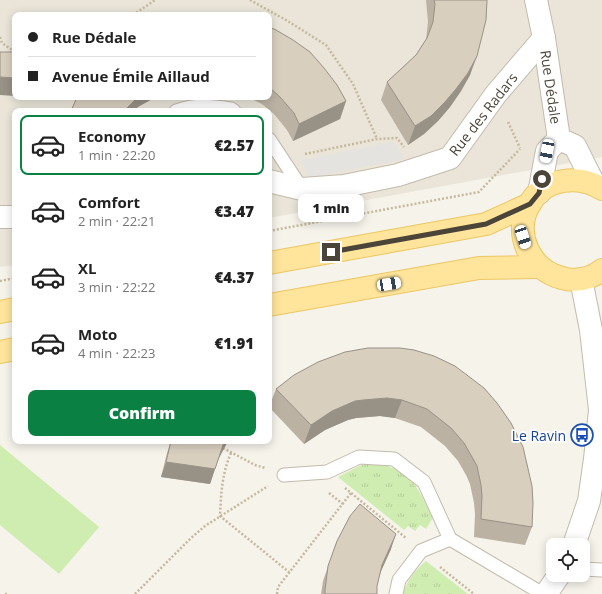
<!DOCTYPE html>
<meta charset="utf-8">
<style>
body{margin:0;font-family:"Open Sans",sans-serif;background:#f2f2f2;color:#222;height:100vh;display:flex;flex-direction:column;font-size:15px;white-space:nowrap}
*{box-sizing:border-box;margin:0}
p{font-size:13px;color:#767676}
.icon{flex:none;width:22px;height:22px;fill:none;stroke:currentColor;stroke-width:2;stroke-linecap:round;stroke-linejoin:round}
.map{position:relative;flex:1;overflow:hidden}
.side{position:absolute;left:12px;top:108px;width:260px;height:336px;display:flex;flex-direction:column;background:#fff;border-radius:8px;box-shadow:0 2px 10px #0003}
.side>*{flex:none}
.banner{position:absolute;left:12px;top:12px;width:260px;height:88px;border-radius:8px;box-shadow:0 2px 10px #0003;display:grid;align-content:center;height:88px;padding:0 16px;background:#fff}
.fabs{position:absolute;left:546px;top:538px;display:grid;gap:8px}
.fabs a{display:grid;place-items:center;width:44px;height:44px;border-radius:8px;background:#fff;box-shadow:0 2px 10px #0003;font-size:20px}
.end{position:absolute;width:18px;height:18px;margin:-9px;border:5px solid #4b4438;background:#fff;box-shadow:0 0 0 2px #fff}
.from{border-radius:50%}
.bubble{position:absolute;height:28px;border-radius:8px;background:#fff;box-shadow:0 2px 10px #0003;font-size:13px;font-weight:800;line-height:28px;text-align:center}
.car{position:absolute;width:12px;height:24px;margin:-12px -6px;border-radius:5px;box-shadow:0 0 3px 1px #0007;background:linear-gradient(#fff 24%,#345 0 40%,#fff 0 76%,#345 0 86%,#fff 0)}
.banner b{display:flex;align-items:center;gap:14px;height:38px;font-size:15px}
.banner b+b{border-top:1px solid #e0e0e0}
.banner i{width:10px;height:10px;background:#222}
ul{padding:7px 0 0;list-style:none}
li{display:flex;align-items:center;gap:12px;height:60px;margin:0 8px 6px;padding:0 8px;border:2px solid transparent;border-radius:8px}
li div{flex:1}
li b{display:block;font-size:15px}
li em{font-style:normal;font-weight:800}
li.current{border-color:#0b8043}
li>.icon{width:36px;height:36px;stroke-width:1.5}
.primary-button{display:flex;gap:8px;margin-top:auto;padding:8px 16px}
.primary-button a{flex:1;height:46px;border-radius:8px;background:#0b8043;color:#fff;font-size:16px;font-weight:800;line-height:46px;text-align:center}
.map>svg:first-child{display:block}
.residential{fill:#eae5d8;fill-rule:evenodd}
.grass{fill:url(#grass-tufts)}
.pitch{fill:#d0edb1}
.parking{fill:#e5e3df}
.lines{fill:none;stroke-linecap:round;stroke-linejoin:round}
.service-casing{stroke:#c3bbac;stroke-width:15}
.minor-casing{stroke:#c3bbac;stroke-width:24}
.primary-casing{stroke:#ecc763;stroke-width:24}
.path{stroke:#c6b89c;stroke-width:2.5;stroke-dasharray:2 2;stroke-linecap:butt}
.service{stroke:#fff;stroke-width:13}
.minor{stroke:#fff;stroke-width:22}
.primary{stroke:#ffe59b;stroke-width:22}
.wall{fill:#bbb2a4}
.shaded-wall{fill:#989186}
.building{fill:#d9cfbf;stroke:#989186}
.route{stroke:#4b4438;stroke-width:5}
.labels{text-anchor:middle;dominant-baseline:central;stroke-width:3.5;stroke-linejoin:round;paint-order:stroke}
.street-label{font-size:14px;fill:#4b4438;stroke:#fff}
.transit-label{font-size:14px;fill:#164399;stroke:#fff;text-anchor:end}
</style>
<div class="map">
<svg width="602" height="594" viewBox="0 0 602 594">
<defs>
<pattern id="grass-tufts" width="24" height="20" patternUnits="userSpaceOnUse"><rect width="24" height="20" fill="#d0edb1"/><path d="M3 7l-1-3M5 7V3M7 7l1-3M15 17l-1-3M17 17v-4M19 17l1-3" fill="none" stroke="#b4cc99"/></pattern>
</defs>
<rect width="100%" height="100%" fill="#f6f3eb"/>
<!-- residential -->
<path class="residential" d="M0,0H602V157L269,218V111H15V265L0,267ZM15,15H269V97H15Z"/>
<!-- grass -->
<g class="grass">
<path d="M367,464C410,465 415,483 433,518L426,529L420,525L415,531L408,526L404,530L338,477L359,466Z"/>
<path d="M426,561L468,594H403C407,580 415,570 426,561Z"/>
</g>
<!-- pitch -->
<polygon class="pitch" points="0,445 99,527 59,574 0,525"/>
<!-- parking -->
<polygon class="parking" points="393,142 405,159 309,178 301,160"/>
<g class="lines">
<!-- service casing -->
<g class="service-casing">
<g id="service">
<path d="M176,111C195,104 211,106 231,109L234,111"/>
<polyline points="269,139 302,189"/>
<polyline points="284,475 327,472 359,457 394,459 424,482 450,539 543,594"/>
<polyline points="583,569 602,570"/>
<polyline points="396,594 399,580 421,551 450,539"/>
</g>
</g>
<!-- minor casing -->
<g class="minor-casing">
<g id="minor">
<polyline points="536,0 544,38 559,139"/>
<polyline points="559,139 575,146 594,184"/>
<polyline points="269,181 302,189 344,186 398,175 450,158 496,94 544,38"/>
<polyline points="539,193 547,151 559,139"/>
<polyline points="0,217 15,217"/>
<polyline points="574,545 589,501 595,459 600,410 591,330 581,279"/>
<polyline points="546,594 559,575"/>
</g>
</g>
<!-- primary casing -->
<g class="primary-casing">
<g id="primary">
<path d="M602,189C579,174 545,178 530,203C512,233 530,270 562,278C575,282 591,279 602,270"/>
<polyline points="269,263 486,224 530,204"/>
<polyline points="269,305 479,268 539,267"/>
<polyline points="0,312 15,309"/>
<polyline points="0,352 15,349"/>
</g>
</g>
<!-- path -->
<g class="path">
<polyline points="250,0 286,20 326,45 353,84 377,139"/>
<polyline points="133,15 155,0"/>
<polyline points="0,37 2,43 15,52"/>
<polyline points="508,122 520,148"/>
<polyline points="305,154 377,139 397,138 404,147"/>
<polyline points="269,231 479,192 520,149"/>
<polyline points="0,281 15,278"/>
<polyline points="223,448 255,465 265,468"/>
<path d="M231,453C222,473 221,494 220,516L289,572"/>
<polyline points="345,488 406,538"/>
<polyline points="329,493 343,504"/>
<polyline points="440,567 474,594"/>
<polyline points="5,594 8,594"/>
<polyline points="135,594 191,538 205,526 268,486"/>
<polyline points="277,594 278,587 351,493"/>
</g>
<!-- service -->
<use href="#service" class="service"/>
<!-- minor -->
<use href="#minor" class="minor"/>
<!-- primary -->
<use href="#primary" class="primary"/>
</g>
<!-- wall -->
<g class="wall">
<polygon points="426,0 487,0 470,75 461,91 450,107 438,121 424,134 408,145 381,100 387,82 416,55 426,40 428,22"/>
<polygon points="269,27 346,101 340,119 293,141 287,130 274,114 262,104 248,97 269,97"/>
<polygon points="400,348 532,527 525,545 474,537 475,514 474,503 470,484 466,475 458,461 445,446 421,427 395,418 380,416 356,418 348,420 325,430 304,444 269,407 276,389"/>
<polygon points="171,441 228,441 219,457 210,484 161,477 167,453"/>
<polygon points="337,541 391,549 381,571 377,586 377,594 321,594 323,581"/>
</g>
<!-- shaded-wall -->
<g class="shaded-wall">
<polygon points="477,56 470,75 461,91 450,107 438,121 424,134 408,145 415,126"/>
<polygon points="0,77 15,78 15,96 0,95"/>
<polygon points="138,97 156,97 138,107 135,111 125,111 128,107"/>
<polygon points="346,101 340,119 293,141 299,124"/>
<polygon points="387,398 402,400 395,418 380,416 356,418 348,420 325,430 304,444 311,425 332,411 355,401 363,400"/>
<polygon points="226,441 228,441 218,460 223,445"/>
<polygon points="166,462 215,469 210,484 161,477"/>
<polygon points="396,534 391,549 377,580 382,565"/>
</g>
<!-- building -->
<g class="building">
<polygon points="434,0 487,0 486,20 477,56 468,73 456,89 445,102 431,116 415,126 387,82 416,55 427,38 433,22 435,4"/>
<polygon points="269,27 276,30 293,40 310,52 324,68 337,85 346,101 299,124 294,113 280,97 269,87"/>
<polygon points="0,52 15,52 15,78 0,77"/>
<polygon points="77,97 138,97 128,107 125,111 71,111"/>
<polygon points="368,348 400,348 414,350 434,356 455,366 484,388 497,403 511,423 523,447 532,486 533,503 532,527 481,519 482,496 481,485 477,466 472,457 464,443 451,428 427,409 402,400 387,398 363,400 355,401 332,411 311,425 276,389 294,375 318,362 345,352"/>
<polygon points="171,441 226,441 223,445 215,469 166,462"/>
<polygon points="360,504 396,534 382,565 377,586 377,594 325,594 325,590 328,566 337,541 350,516"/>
</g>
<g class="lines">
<!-- route -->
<polyline class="route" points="331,252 486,224 530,204 539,193 542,179"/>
</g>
<!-- icons -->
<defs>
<g id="bus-ring" transform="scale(1.15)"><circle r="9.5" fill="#fff" stroke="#1a4fb4" stroke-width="1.5"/><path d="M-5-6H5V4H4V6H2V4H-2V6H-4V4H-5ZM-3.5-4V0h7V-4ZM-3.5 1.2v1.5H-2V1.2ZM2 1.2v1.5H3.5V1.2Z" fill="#1a4fb4"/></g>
</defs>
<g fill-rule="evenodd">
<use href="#bus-ring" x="582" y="435"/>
</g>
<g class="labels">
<!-- street labels -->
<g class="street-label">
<text transform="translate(551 87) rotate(82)">Rue Dédale</text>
<text transform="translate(483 114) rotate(-52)">Rue des Radars</text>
</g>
<!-- transit labels -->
<g class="transit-label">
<text x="566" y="435">Le Ravin</text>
</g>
</g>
</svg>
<div class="fabs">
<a><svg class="icon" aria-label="locate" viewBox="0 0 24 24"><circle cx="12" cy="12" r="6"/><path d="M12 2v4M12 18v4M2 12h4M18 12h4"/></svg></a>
</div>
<i class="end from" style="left:542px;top:179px"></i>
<i class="end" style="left:331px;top:252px"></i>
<div class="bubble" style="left:298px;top:194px;width:66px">1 min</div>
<i class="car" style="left:547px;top:151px;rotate:191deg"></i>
<i class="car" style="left:523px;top:237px;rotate:162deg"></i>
<i class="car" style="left:389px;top:284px;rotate:80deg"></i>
<div class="banner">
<b><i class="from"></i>Rue Dédale</b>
<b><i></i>Avenue Émile Aillaud</b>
</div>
<section class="side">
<ul>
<li class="current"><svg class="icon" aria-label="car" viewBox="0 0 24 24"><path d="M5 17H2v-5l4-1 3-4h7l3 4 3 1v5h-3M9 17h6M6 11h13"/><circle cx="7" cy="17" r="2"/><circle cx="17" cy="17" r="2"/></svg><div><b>Economy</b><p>1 min · 22:20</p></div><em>€2.57</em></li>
<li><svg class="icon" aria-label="car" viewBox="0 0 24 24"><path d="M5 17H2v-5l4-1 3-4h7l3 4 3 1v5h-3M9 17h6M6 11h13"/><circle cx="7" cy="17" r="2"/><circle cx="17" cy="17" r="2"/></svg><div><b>Comfort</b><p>2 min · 22:21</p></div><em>€3.47</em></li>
<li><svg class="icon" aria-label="car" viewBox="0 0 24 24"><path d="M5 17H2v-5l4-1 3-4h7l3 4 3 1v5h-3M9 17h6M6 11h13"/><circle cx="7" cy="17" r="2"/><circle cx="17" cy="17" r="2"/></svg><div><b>XL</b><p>3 min · 22:22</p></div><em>€4.37</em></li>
<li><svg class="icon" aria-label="car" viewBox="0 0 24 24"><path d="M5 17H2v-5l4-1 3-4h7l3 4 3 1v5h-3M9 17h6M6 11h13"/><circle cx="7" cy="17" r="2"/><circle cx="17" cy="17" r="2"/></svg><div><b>Moto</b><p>4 min · 22:23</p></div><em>€1.91</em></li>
</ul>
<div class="primary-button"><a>Confirm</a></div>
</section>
</div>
